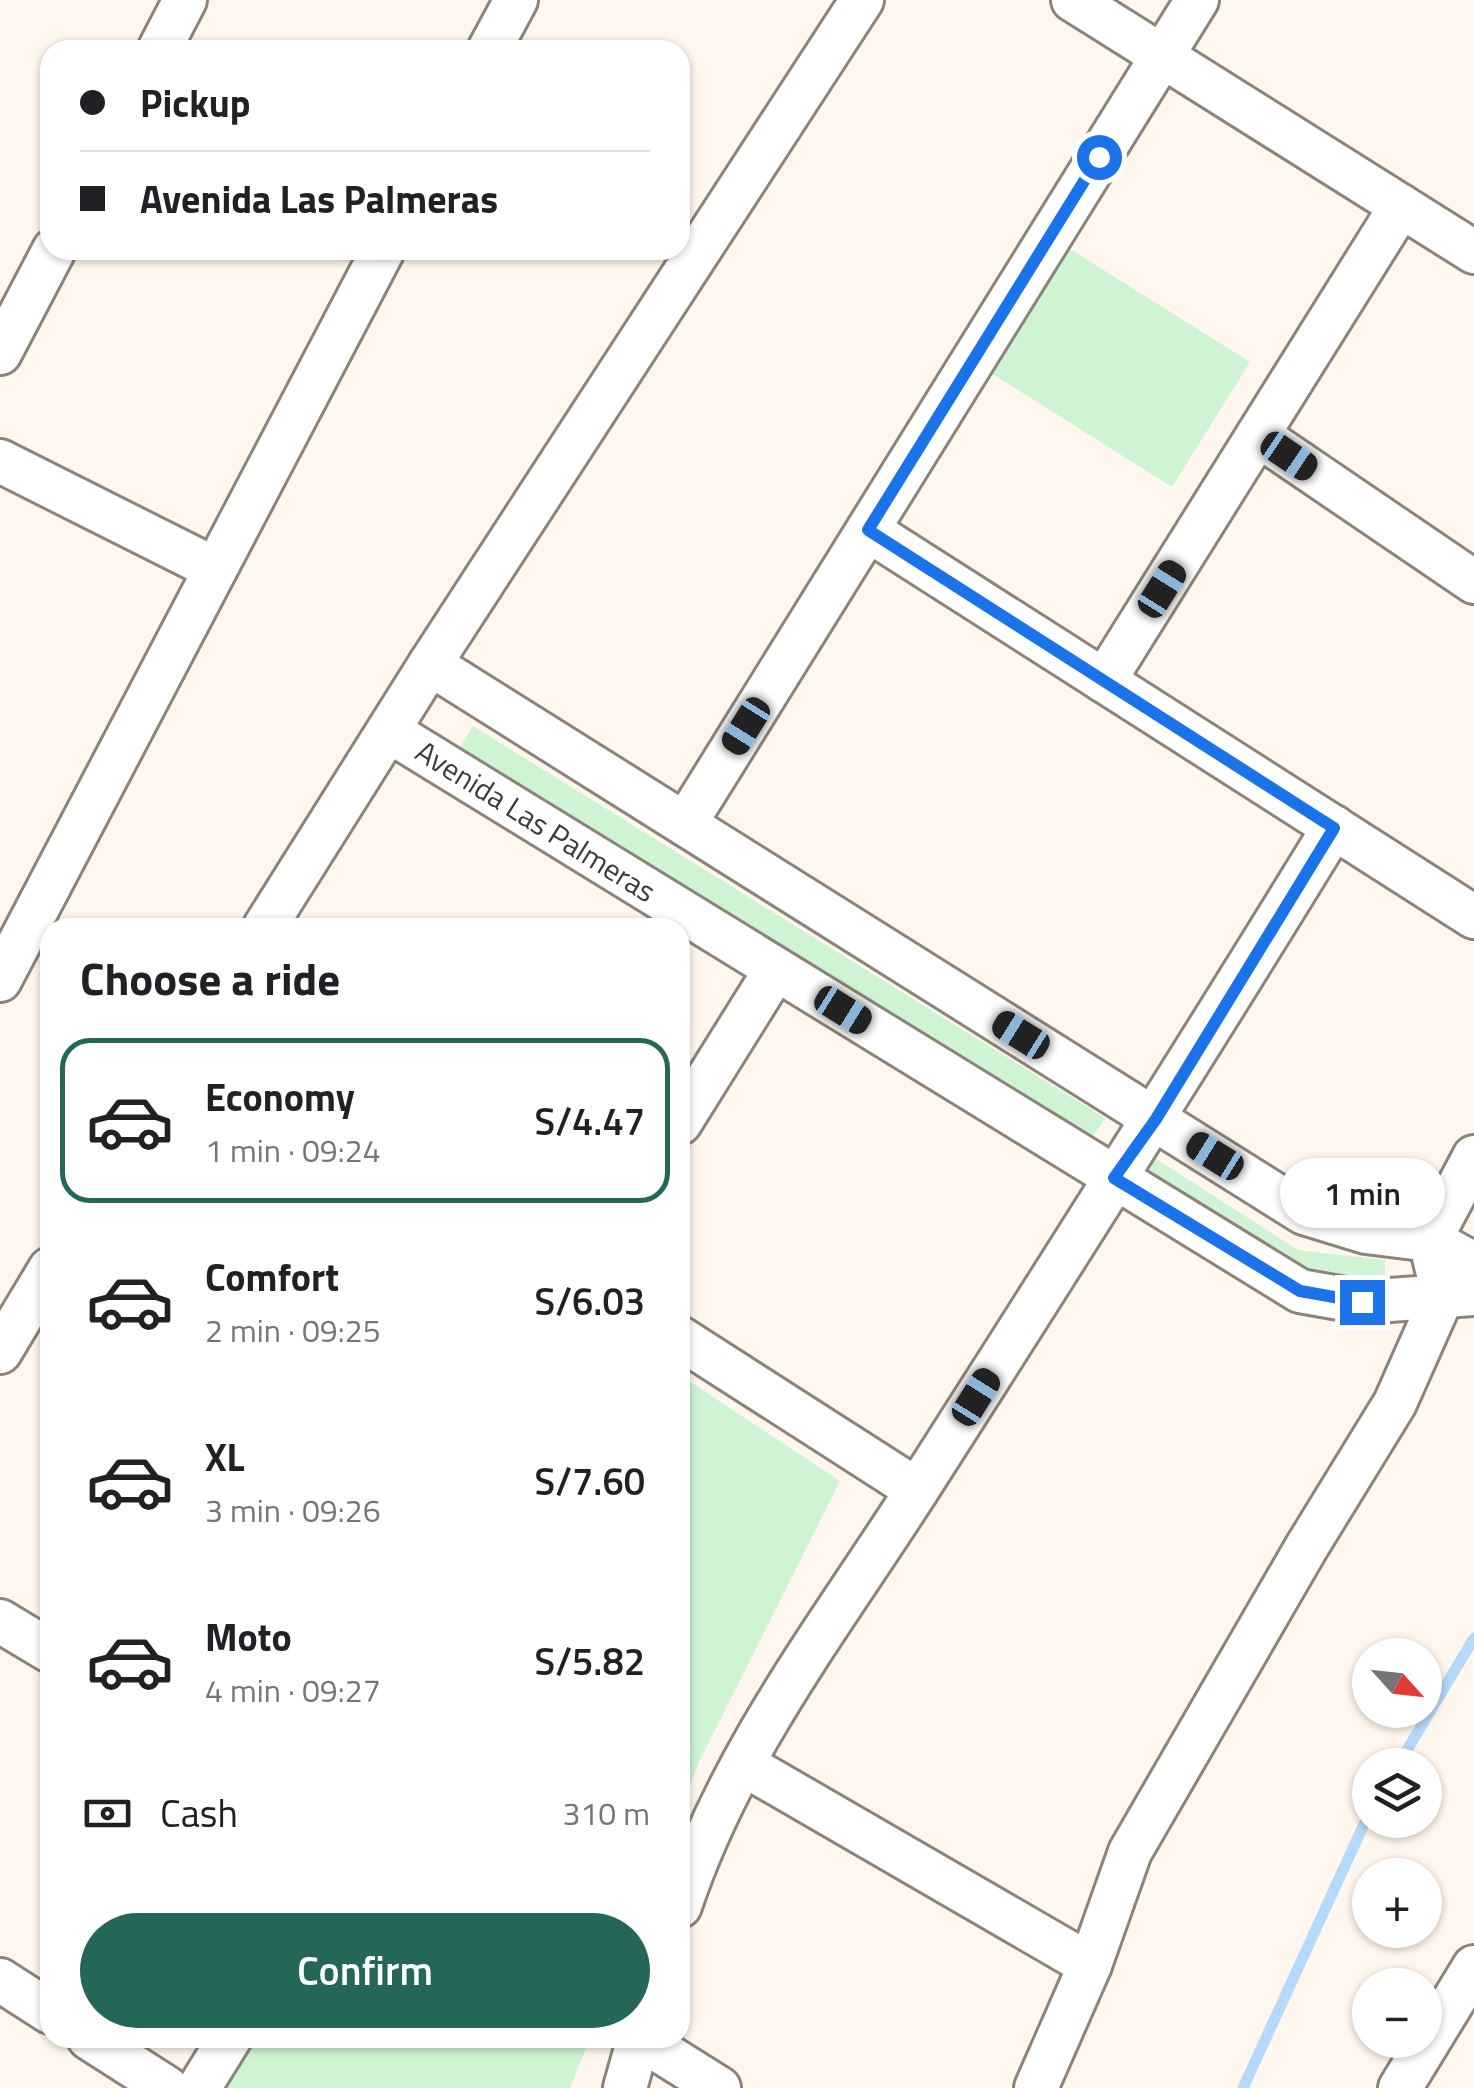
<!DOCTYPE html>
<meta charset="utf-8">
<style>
body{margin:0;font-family:"Titillium Web",sans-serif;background:#f2f2f2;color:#202124;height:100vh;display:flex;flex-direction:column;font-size:38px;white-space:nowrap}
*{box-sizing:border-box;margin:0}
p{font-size:32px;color:#757577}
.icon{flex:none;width:55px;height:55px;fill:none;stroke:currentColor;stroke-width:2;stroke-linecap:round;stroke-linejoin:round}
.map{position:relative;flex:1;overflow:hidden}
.sheet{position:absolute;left:40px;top:918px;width:650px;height:1130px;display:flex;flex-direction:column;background:#fff;border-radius:30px;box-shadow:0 2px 8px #0004}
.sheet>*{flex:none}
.banner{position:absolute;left:40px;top:40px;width:650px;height:220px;border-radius:30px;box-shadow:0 2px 8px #0004;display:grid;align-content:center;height:220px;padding:0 40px;background:#fff}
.needle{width:65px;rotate:117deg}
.tools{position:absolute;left:1352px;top:1638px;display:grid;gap:20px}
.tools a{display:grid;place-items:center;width:90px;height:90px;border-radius:50%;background:#fff;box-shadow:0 2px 8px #0004;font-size:50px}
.end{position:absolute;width:45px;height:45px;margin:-22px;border:12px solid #1a73e8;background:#fff;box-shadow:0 0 0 5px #fff}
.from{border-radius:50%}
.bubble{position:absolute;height:70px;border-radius:35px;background:#fff;box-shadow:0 2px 8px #0004;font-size:32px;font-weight:600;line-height:70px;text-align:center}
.car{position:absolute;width:30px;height:60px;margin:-30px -15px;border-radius:12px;box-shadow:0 0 8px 2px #0007;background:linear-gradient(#222 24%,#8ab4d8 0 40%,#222 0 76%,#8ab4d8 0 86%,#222 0)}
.banner b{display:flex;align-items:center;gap:35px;height:95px;font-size:38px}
.banner b+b{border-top:2px solid #e0e0e0}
.banner i{width:25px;height:25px;background:#202124}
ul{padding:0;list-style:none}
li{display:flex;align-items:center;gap:30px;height:165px;margin:0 20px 15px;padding:0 20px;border:5px solid transparent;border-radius:30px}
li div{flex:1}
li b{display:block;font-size:38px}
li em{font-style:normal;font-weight:600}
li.on{border-color:#246758}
li>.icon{width:90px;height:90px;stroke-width:1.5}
h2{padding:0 40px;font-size:45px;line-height:120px}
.pay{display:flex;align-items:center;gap:25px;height:110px;padding:0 40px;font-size:38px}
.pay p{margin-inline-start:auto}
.primary-button{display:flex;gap:20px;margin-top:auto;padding:20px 40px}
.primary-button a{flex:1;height:115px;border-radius:60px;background:#246758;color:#fff;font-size:40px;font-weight:600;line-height:115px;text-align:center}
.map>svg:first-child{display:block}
.green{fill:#cff4d4}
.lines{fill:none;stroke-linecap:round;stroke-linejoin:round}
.stream{stroke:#b4d9fb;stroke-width:11}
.minor-casing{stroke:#8c8478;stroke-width:48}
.minor{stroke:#fff;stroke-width:42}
.route{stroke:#1a73e8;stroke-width:12}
.labels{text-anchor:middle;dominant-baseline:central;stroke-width:8;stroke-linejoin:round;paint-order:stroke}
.street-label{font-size:30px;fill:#3d3a35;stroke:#fff}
</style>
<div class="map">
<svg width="1474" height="2088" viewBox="0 0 1474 2088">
<rect width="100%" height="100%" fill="#fff7ed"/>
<!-- green -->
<g class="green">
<polygon points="1067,247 1250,362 1172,487 988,371"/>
<polygon points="473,726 1105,1118 1083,1152 452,761"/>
<polygon points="1155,1158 1298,1250 1385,1260 1385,1294 1301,1282 1140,1186"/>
<polygon points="680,1375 840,1481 699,1762 680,1810"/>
<polygon points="253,2038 590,2038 570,2088 222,2088"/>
</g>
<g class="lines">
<!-- stream -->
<g class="stream">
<polyline points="1398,1765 1474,1638"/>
<polyline points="1243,2088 1370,1811"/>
</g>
<!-- minor casing -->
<g class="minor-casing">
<g id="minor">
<polyline points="1073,0 1474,252"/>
<polyline points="159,50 185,0"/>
<polyline points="489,50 516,0"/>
<polyline points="0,353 54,250"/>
<polyline points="1258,435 1474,582"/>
<polyline points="0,461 215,569"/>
<polyline points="868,530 1474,917"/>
<polyline points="430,664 1304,1213 1366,1232 1430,1240 1474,1264"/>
<polyline points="1104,681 1401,206"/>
<polyline points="389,731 1300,1291 1362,1302 1474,1294"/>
<polyline points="685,824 1197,0"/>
<polyline points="264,928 430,664 862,0"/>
<polyline points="0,980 383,250"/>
<polyline points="680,1123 776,969"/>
<polyline points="680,1338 917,1490"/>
<polyline points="0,1352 50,1269"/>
<polyline points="0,1621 50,1651"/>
<polyline points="743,1764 1090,1965"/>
<path d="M680,1906C731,1752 832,1623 919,1487C1059,1268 1198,1049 1334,827"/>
<polyline points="0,1980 50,2012"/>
<polyline points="89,2038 167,2088"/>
<polyline points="199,2088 230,2038"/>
<polyline points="625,2088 639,2038 719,2088"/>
<polyline points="1036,2088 1090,1965 1130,1852 1306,1548 1395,1403 1443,1295 1430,1240 1474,1157"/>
<polyline points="1400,2088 1474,1967"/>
</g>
</g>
<!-- minor -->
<use href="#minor" class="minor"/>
</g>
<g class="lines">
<!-- route -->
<polyline class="route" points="1099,157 868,530 1334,828 1156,1119 1114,1178 1300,1291 1362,1302"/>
</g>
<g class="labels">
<!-- street labels -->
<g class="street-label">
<text transform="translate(536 821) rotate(32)">Avenida Las Palmeras</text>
</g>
</g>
</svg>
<div class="tools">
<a><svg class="needle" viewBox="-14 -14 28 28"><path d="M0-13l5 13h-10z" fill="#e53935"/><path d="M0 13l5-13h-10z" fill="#757577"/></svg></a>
<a><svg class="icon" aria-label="layers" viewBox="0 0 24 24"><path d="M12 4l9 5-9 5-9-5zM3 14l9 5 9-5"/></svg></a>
<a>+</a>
<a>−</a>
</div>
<i class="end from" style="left:1099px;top:157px"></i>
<i class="end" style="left:1362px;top:1302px"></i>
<div class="bubble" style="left:1280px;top:1158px;width:165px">1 min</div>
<i class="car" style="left:1289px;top:456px;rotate:124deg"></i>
<i class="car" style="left:1162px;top:589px;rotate:32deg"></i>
<i class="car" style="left:746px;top:726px;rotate:212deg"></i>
<i class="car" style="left:843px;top:1010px;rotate:122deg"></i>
<i class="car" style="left:1021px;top:1035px;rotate:302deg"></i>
<i class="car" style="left:1215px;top:1156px;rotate:302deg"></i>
<i class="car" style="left:976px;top:1397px;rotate:32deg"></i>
<div class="banner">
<b><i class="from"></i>Pickup</b>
<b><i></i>Avenida Las Palmeras</b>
</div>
<section class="sheet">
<h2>Choose a ride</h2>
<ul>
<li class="on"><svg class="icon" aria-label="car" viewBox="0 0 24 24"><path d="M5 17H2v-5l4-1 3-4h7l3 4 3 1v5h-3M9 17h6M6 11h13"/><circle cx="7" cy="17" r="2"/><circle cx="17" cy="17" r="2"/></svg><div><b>Economy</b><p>1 min · 09:24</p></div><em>S/4.47</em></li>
<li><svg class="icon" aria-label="car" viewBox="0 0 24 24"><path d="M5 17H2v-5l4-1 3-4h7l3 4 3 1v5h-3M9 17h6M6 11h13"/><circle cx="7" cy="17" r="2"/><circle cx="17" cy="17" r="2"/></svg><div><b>Comfort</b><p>2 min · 09:25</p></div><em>S/6.03</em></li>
<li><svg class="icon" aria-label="car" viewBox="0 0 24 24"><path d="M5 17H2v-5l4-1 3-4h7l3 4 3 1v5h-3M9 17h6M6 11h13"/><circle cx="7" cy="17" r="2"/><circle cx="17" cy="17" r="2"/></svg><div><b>XL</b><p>3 min · 09:26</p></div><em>S/7.60</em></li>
<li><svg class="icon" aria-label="car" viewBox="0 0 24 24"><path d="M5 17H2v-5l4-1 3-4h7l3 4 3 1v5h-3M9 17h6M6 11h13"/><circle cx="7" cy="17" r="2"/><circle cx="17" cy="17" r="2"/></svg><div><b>Moto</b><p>4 min · 09:27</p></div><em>S/5.82</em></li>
</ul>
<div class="pay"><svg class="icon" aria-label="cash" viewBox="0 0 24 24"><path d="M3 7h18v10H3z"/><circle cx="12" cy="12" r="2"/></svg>Cash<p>310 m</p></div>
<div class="primary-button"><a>Confirm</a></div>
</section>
</div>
